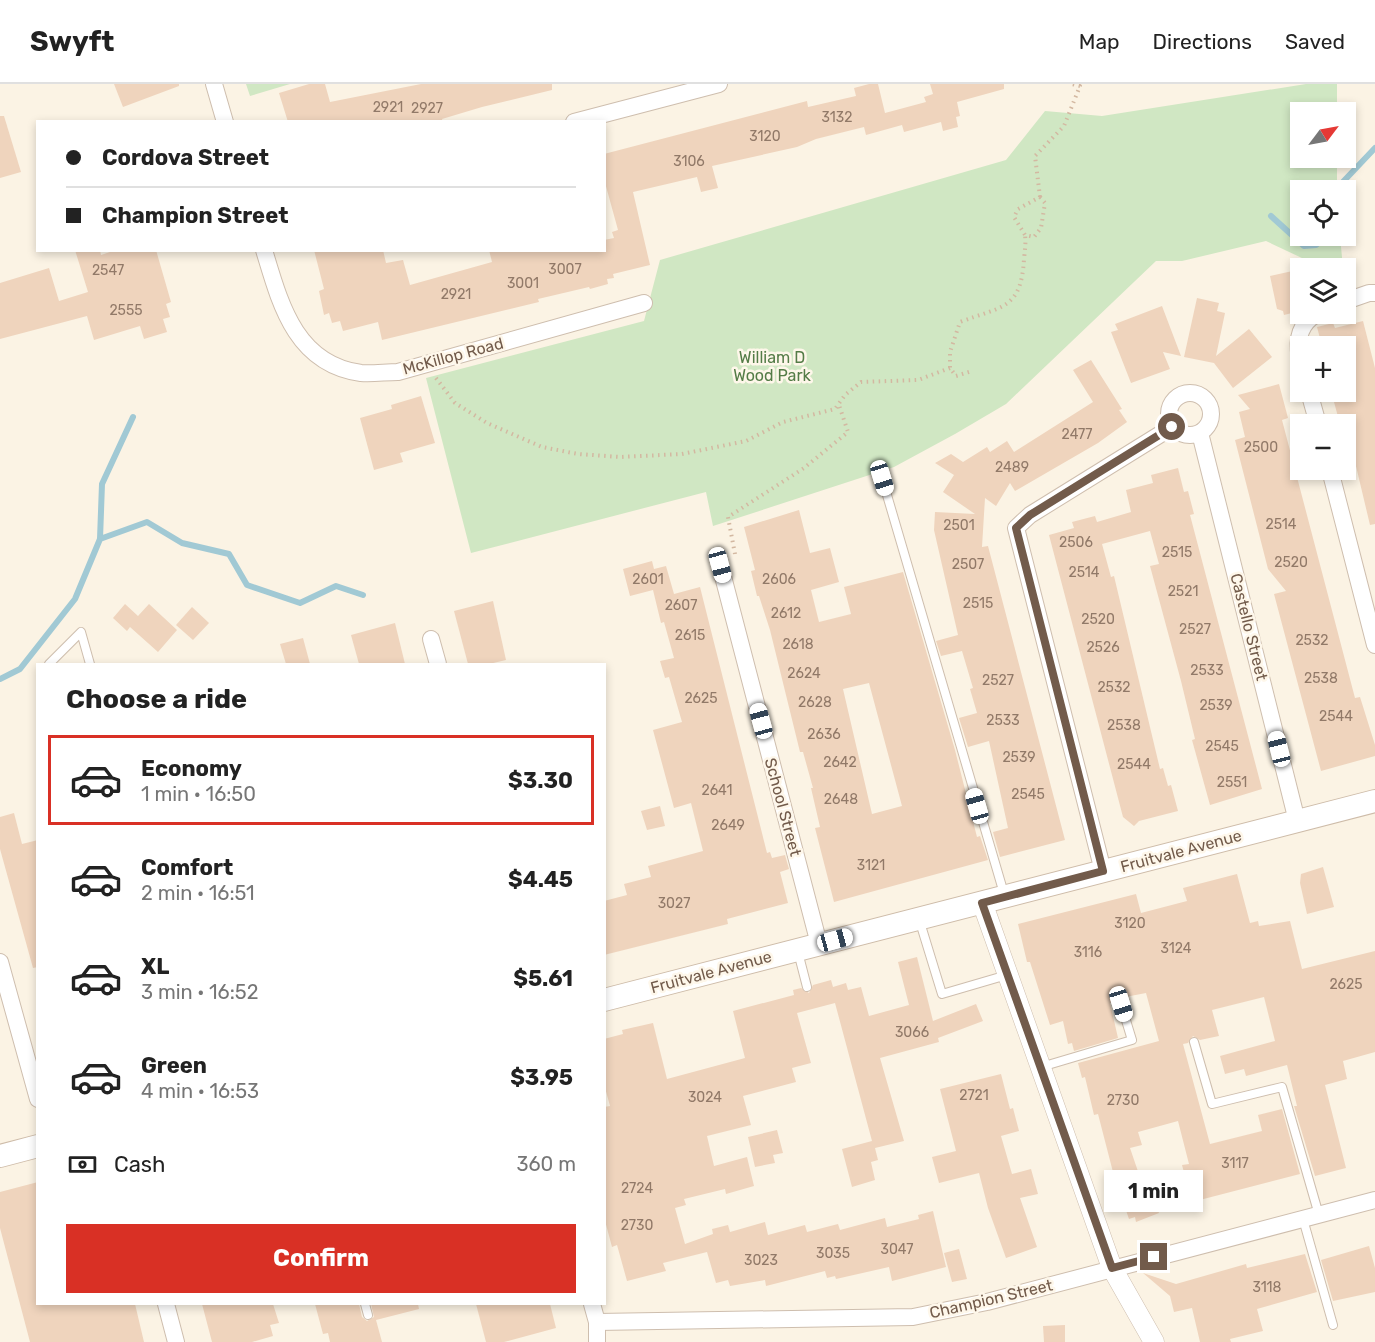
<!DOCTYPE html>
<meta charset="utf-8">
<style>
body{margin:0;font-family:Rubik,sans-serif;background:#f2f2f2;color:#222;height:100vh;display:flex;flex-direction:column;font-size:22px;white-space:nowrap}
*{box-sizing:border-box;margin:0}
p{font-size:20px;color:#767676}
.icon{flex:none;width:33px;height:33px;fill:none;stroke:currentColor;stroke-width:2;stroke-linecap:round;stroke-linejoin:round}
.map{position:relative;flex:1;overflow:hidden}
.drawer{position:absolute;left:36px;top:579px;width:570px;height:642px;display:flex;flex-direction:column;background:#fff;border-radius:0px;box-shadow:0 3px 9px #0003}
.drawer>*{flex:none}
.guide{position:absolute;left:36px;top:36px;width:570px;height:132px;border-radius:0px;box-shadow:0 3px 9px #0003;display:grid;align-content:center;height:132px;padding:0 30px;background:#fff}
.needle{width:39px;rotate:58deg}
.fabs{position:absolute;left:1290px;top:18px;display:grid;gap:12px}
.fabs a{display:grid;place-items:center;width:66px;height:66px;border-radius:0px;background:#fff;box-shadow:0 3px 9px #0003;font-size:30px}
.end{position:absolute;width:27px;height:27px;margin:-14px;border:8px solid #725b4b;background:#fff;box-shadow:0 0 0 3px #fff}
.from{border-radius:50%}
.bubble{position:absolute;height:42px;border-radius:0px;background:#fff;box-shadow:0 3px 9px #0003;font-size:20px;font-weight:700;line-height:42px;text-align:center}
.car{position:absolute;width:18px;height:36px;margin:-18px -9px;border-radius:8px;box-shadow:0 0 4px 2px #0007;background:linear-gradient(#fff 24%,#345 0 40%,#fff 0 76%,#345 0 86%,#fff 0)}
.guide b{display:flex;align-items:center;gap:21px;height:57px;font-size:22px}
.guide b+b{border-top:2px solid #e0e0e0}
.guide i{width:15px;height:15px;background:#222}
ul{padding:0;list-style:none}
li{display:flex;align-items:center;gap:18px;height:90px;margin:0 12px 9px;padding:0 18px;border:3px solid transparent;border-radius:0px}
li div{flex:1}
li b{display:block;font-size:22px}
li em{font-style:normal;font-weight:700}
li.active{border-color:#d93025}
li>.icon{width:54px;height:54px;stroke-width:1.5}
h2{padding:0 30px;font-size:27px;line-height:72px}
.pay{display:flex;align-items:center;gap:15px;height:66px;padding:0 30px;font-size:22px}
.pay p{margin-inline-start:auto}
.primary-button{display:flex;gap:12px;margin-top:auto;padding:12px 30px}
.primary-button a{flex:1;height:69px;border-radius:0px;background:#d93025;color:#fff;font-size:24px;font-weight:700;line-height:69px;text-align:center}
header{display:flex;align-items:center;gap:36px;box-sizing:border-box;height:84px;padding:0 30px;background:#fff;border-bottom:2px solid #e0e0e0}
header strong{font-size:28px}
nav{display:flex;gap:33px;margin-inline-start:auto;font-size:21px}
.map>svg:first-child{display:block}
.green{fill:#d0e7c3}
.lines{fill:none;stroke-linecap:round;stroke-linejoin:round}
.stream{stroke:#a1c9d4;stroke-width:6}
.building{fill:#efd4bd;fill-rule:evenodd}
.service-casing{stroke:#cebeae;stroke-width:10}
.minor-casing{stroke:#cebeae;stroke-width:18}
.tertiary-casing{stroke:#cebeae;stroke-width:21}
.secondary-casing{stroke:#cebca9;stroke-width:24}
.path{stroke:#d3b8a1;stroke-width:4;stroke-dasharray:1.5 4.5;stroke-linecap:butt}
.service{stroke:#fff;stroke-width:8}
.minor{stroke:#fff;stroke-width:16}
.tertiary{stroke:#fff;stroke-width:20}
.secondary{stroke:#fff;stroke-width:22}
.route{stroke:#725b4b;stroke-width:8}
.labels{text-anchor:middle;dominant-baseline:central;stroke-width:5;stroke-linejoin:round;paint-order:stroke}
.number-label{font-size:14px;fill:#917968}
.street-label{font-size:16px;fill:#725b4b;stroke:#fef7ea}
.park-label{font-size:16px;fill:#547c47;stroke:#fef7ea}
</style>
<header>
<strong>Swyft</strong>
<nav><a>Map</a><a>Directions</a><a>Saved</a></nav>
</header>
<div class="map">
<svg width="1375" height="1258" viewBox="0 0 1375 1258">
<rect width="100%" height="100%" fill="#fbf3e4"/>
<!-- green -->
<g class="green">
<polygon points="246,0 290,0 250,12"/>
<polygon points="1306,0 1337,0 1337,28 1300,28 1300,74 1337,74 1337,106 1300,106 1300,152 1340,152 1343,184 1323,184 1266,157 1182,177 1156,177 1006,320 955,350 894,383 713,442 706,408 471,469 426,294 644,237 660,176 1006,76 1045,27 1102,32"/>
</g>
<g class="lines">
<!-- stream -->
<g class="stream">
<polyline points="1339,106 1340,101 1375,64"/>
<polyline points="1271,132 1304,162 1316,161 1326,152"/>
<polyline points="100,455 102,400 133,333"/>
<polyline points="0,595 20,585 75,515 100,455 147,438 182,459 229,470 247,501 300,519 336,502 363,511"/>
</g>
</g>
<!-- building -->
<g class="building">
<polygon points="114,0 179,0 179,2 123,23"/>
<polygon points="309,0 325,0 330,18 421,0 552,0 552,6 482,23 442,35 443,38 288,38 279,9"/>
<polygon points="869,0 878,0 885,29 926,18 924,13 933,10 930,0 1004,0 1004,5 957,18 960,32 956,33 958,43 943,47 941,38 904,48 902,41 866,51 864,43 816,55 797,63 712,82 718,104 701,108 697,93 633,108 650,181 613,190 614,194 607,195 608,200 590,205 589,203 538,215 539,218 382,256 378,238 343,247 340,237 332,239 329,229 324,231 319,207 324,205 314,166 383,166 386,179 403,176 410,201 492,178 489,166 604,166 604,156 614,154 612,148 618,146 604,95 604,70 807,17 808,23 856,12 854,4"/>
<polygon points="0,32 4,32 21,88 0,94"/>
<polygon points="75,166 100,166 101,171 116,166 156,166 171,218 166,220 170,233 163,235 167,248 144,255 140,242 94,256 87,232 0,255 0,199 49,184 59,217 88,208"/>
<polygon points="1297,186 1300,199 1300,227 1284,231 1283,227 1277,225 1270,192"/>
<polygon points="1197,214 1219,219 1217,227 1225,229 1216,272 1249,245 1272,273 1233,304 1214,279 1184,273"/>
<polygon points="1162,222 1181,272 1163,268 1170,285 1131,299 1111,248 1118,246 1115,240"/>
<polygon points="1363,237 1375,284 1375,440 1370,441 1346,340 1340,340 1334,318 1346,315 1346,262 1322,262 1317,243 1333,239 1335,244"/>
<polygon points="1091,276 1122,325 1119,326 1127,338 1098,359 1015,407 1010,399 996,422 985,414 982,463 988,462 1065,756 1000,773 993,748 1008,744 989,657 968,663 959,634 977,629 970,605 973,604 962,567 941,572 936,557 958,551 934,446 935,428 975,430 943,408 954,391 935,379 951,370 963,378 987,363 990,368 1007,357 1014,368 1093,318 1073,286"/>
<polygon points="1279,300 1288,334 1282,336 1355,614 1360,613 1375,661 1375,672 1321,687 1274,510 1286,507 1268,485 1235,356 1245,353 1239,328 1250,325 1238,311"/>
<polygon points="421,312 435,359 400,369 403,378 374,386 360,334 392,325 391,321"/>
<polygon points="1178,384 1184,408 1188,407 1194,430 1190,431 1262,705 1210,721 1192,656 1195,655 1181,597 1150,482 1159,480 1150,447 1102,460 1111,493 1114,492 1160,685 1163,684 1168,702 1171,701 1178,727 1139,737 1134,742 1123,733 1049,451 1074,444 1072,438 1095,432 1097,438 1131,428 1126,406 1153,399 1151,391"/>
<path d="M799,426L810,469L830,464L839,498L811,506L819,538L851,530L844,503L903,488L955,666L977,753L980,752L988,776L834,818L815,744L820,743L811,704H813L803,668H800L770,546L759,512H757L751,487L755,486L744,443ZM869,599L902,722L872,730L843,605Z"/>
<polygon points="652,477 654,485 666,482 674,510 700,503 767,769 770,768 772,774 785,771 789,785 780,788 788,819 727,835 728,840 604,871 604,817 627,811 624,800 651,793 648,782 703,767 691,719 674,724 653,646 682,638 669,593 665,594 660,577 674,574 664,538 661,539 653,506 630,512 623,485"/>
<polygon points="493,517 506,576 489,580 468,580 454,527"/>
<polygon points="125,520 138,532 149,520 177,546 158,568 130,543 127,547 113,534"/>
<polygon points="192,523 209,539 193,556 176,541"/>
<polygon points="395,539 405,580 359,580 351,551"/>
<polygon points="303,554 310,580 286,580 280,560"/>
<polygon points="660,722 665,742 647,746 641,727"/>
<polygon points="14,729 22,760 38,756 38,883 33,884 0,765 0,733"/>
<polygon points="1323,783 1334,823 1307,830 1300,799 1301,790"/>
<polygon points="1237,790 1250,839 1258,837 1259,842 1290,837 1302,885 1375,867 1375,968 1343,977 1347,995 1325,1001 1346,1084 1315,1092 1294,1022 1297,1022 1287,981 1246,992 1244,985 1225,990 1220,972 1275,957 1264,913 1212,926 1219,952 1200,956 1193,952 1188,959 1183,960 1210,1060 1262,1047 1258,1031 1282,1025 1300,1090 1192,1118 1182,1081 1189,1080 1178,1037 1138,1048 1142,1061 1130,1064 1144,1105 1149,1103 1159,1129 1136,1138 1135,1133 1129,1135 1114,1092 1098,1030 1094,1031 1085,993 1082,994 1078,979 1159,957 1146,909 1120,914 1110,919 1118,954 1074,967 1072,959 1068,960 1063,937 1050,941 1030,878 1027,878 1018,840 1136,810 1141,829 1187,817 1183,804"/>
<polygon points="917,873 933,937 976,920 983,937 938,954 939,958 880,974 904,1057 875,1064 878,1076 871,1078 875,1096 852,1103 842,1065 872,1057 835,919 797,929 811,979 792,984 796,998 743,1012 751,1041 707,1052 714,1082 747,1073 754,1102 726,1110 725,1105 684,1115 686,1121 675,1124 685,1160 713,1150 712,1145 728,1141 730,1148 765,1138 768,1151 805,1141 807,1148 838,1140 840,1146 885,1134 887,1143 919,1135 918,1131 933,1127 946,1183 892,1197 889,1183 836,1195 835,1192 827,1194 825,1187 766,1202 765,1196 730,1202 728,1196 716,1199 707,1168 663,1179 666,1187 627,1197 617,1161 612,1163 604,1133 604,1023 610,1022 604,1000 604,955 623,950 622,946 653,939 667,995 745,974 733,927 794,911 793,906 801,904 809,909 813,901 831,896 833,903 846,899 848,906 861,903 869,932 909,921 898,878"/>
<polygon points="1001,990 1010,1025 1013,1024 1019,1047 1001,1052 1012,1090 1031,1085 1038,1110 1020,1114 1037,1163 1006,1174 988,1124 979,1089 939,1099 932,1073 956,1067 940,1005"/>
<polygon points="777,1046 783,1069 773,1071 775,1079 755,1083 748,1053"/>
<polygon points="38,1098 38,1220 135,1220 144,1258 30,1258 0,1144 0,1108"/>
<polygon points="1369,1162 1375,1184 1375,1208 1333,1217 1321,1176"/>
<polygon points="959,1165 967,1195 952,1198 944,1169"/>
<polygon points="1305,1170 1317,1208 1257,1225 1263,1247 1230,1255 1231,1258 1200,1258 1192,1224 1174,1228 1170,1212 1143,1189 1176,1200 1246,1180 1247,1184"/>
<polygon points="202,1220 273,1220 279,1239 270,1241 273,1252 252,1258 212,1258"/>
<polygon points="315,1220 359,1220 362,1233 367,1237 374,1233 371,1220 418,1220 419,1225 376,1236 382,1258 330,1258 328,1249 323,1250"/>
<polygon points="476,1220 550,1220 556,1244 504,1258 486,1258"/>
<polygon points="1065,1241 1065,1258 1044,1258 1043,1242"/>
</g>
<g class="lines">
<!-- service casing -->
<g class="service-casing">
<g id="service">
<polyline points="882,394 1005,813"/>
<polyline points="49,580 81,548 90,580"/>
<polyline points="919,835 942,910 1007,891"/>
<polyline points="798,868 807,903"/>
<polyline points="1194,958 1212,1020 1282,1003 1319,1131"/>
<polyline points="1041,983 1132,956 1121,920"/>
<polyline points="1303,1135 1333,1241"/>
<polyline points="365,1220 368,1231"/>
</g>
</g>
<!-- minor casing -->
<g class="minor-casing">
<g id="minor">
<polyline points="214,0 225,38"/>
<polyline points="574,38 719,0"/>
<path d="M264,166C280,219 295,280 361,289C372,290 386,288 398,288L644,219"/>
<polyline points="1346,217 1369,209 1375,209"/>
<path d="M1300,273C1296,255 1300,239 1317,230"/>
<polyline points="1309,308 1318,340"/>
<circle cx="1190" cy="330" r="21"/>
<polyline points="1200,349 1297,737"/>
<polyline points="1330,386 1375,561"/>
<polyline points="720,481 819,860"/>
<polyline points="431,555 438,580"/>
<polyline points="1103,787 1016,444 1030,431 1172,343"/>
<polyline points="0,878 38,1015"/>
<polyline points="166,1220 176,1258"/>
<polyline points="592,1220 597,1238 597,1258"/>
<polyline points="597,1238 913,1233 987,1218 1375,1116"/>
</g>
</g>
<!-- tertiary casing -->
<g class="tertiary-casing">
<polyline id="tertiary" points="982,818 1112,1184 1154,1258"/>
</g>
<!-- secondary casing -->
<g class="secondary-casing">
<g id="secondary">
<polyline points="604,916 1375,717"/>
<polyline points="0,1072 38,1062"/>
</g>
</g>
<!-- path -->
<g class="path">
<polyline points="1040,113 1035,72 1064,42 1080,2 1072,0"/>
<polygon points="1040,113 1045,119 1041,144 1034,153 1025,151 1014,133 1018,125"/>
<path d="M969,288L956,292L950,284V268L960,238C1002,222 1021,226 1024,175C1025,166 1026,159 1025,151"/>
<polyline points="436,294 455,319 487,339 542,363 578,370 620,373 682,370 746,357 783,338 835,325 845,311 861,298 918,296 950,284"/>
<polyline points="735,470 728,433 804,384 848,348 839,321"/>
</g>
<!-- service -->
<use href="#service" class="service"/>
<!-- minor -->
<use href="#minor" class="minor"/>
<!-- tertiary -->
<use href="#tertiary" class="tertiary"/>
<!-- secondary -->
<use href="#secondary" class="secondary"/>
</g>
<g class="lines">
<!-- route -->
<polyline class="route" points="1154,1173 1112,1184 982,819 1103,787 1016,444 1030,431 1172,343"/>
</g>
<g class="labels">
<!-- number labels -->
<g class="number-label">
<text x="388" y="23">2921</text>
<text x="427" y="24">2927</text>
<text x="837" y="33">3132</text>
<text x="765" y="52">3120</text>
<text x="689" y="77">3106</text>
<text x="565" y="185">3007</text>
<text x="108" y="186">2547</text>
<text x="523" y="199">3001</text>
<text x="456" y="210">2921</text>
<text x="126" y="226">2555</text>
<text x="1077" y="350">2477</text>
<text x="1261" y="363">2500</text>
<text x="1012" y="383">2489</text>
<text x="1281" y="440">2514</text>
<text x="959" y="441">2501</text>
<text x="1076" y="458">2506</text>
<text x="1177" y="468">2515</text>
<text x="1291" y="478">2520</text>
<text x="968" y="480">2507</text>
<text x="1084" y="488">2514</text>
<text x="648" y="495">2601</text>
<text x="779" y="495">2606</text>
<text x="1183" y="507">2521</text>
<text x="978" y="519">2515</text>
<text x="681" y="521">2607</text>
<text x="786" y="529">2612</text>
<text x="1098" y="535">2520</text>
<text x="1195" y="545">2527</text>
<text x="690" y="551">2615</text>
<text x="1312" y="556">2532</text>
<text x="798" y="560">2618</text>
<text x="1103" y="563">2526</text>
<text x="1207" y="586">2533</text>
<text x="804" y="589">2624</text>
<text x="1321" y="594">2538</text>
<text x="998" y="596">2527</text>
<text x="1114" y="603">2532</text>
<text x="701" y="614">2625</text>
<text x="815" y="618">2628</text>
<text x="1216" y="621">2539</text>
<text x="1336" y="632">2544</text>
<text x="1003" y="636">2533</text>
<text x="1124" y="641">2538</text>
<text x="824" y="650">2636</text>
<text x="1222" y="662">2545</text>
<text x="1019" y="673">2539</text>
<text x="840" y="678">2642</text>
<text x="1134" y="680">2544</text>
<text x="1232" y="698">2551</text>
<text x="717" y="706">2641</text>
<text x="1028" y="710">2545</text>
<text x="841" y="715">2648</text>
<text x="728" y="741">2649</text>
<text x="871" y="781">3121</text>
<text x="674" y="819">3027</text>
<text x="1130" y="839">3120</text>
<text x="1176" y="864">3124</text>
<text x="1088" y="868">3116</text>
<text x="1346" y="900">2625</text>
<text x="912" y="948">3066</text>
<text x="974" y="1011">2721</text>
<text x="705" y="1013">3024</text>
<text x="1123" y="1016">2730</text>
<text x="1235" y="1079">3117</text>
<text x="637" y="1104">2724</text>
<text x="637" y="1141">2730</text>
<text x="897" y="1165">3047</text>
<text x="833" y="1169">3035</text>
<text x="761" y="1176">3023</text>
<text x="1267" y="1203">3118</text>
</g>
<!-- street labels -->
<g class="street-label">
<text transform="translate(453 272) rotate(-15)">McKillop Road</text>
<text transform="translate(1249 543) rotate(76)">Castello Street</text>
<text transform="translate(783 723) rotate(75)">School Street</text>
<text transform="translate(1181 767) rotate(-15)">Fruitvale Avenue</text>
<text transform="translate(711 888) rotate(-15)">Fruitvale Avenue</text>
<text transform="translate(991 1215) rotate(-13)">Champion Street</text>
</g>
<!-- park labels -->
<g class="park-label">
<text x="772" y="273">William D<tspan x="772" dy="18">Wood Park</tspan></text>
</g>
</g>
</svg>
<div class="fabs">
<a><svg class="needle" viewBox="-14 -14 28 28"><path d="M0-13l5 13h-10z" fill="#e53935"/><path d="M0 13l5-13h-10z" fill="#767676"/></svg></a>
<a><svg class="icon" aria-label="locate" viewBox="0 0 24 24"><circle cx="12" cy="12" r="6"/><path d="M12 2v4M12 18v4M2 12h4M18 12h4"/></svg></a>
<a><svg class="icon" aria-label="layers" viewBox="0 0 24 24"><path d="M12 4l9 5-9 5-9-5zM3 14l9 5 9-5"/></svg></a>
<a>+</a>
<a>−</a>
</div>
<i class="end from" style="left:1172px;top:343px"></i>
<i class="end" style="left:1154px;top:1173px"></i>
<div class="bubble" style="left:1104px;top:1086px;width:99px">1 min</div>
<i class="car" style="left:882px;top:394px;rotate:163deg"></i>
<i class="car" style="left:720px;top:481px;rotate:165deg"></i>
<i class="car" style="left:761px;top:637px;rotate:345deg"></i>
<i class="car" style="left:1279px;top:665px;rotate:346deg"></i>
<i class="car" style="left:977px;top:722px;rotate:344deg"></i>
<i class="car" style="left:835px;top:856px;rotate:75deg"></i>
<i class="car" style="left:1121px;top:920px;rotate:163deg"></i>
<div class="guide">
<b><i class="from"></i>Cordova Street</b>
<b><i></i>Champion Street</b>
</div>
<section class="drawer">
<h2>Choose a ride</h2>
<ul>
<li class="active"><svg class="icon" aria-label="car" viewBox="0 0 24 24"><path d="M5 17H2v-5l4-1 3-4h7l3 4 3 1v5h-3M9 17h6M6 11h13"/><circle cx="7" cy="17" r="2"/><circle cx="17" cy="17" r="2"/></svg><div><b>Economy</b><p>1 min · 16:50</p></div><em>$3.30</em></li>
<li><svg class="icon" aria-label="car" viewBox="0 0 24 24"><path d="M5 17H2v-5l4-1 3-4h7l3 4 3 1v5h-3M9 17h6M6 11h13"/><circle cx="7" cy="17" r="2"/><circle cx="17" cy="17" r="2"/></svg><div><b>Comfort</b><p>2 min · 16:51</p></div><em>$4.45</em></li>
<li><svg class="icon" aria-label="car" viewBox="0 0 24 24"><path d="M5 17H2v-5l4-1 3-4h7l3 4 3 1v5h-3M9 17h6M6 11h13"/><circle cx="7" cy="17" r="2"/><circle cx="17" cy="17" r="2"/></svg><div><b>XL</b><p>3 min · 16:52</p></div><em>$5.61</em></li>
<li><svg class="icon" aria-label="car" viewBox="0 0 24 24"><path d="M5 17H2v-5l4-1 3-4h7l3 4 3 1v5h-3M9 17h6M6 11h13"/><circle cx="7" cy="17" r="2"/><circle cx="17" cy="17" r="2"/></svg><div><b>Green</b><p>4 min · 16:53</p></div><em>$3.95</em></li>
</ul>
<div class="pay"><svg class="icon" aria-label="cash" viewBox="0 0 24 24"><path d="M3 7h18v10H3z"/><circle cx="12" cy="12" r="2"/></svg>Cash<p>360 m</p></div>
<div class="primary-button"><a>Confirm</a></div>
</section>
</div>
